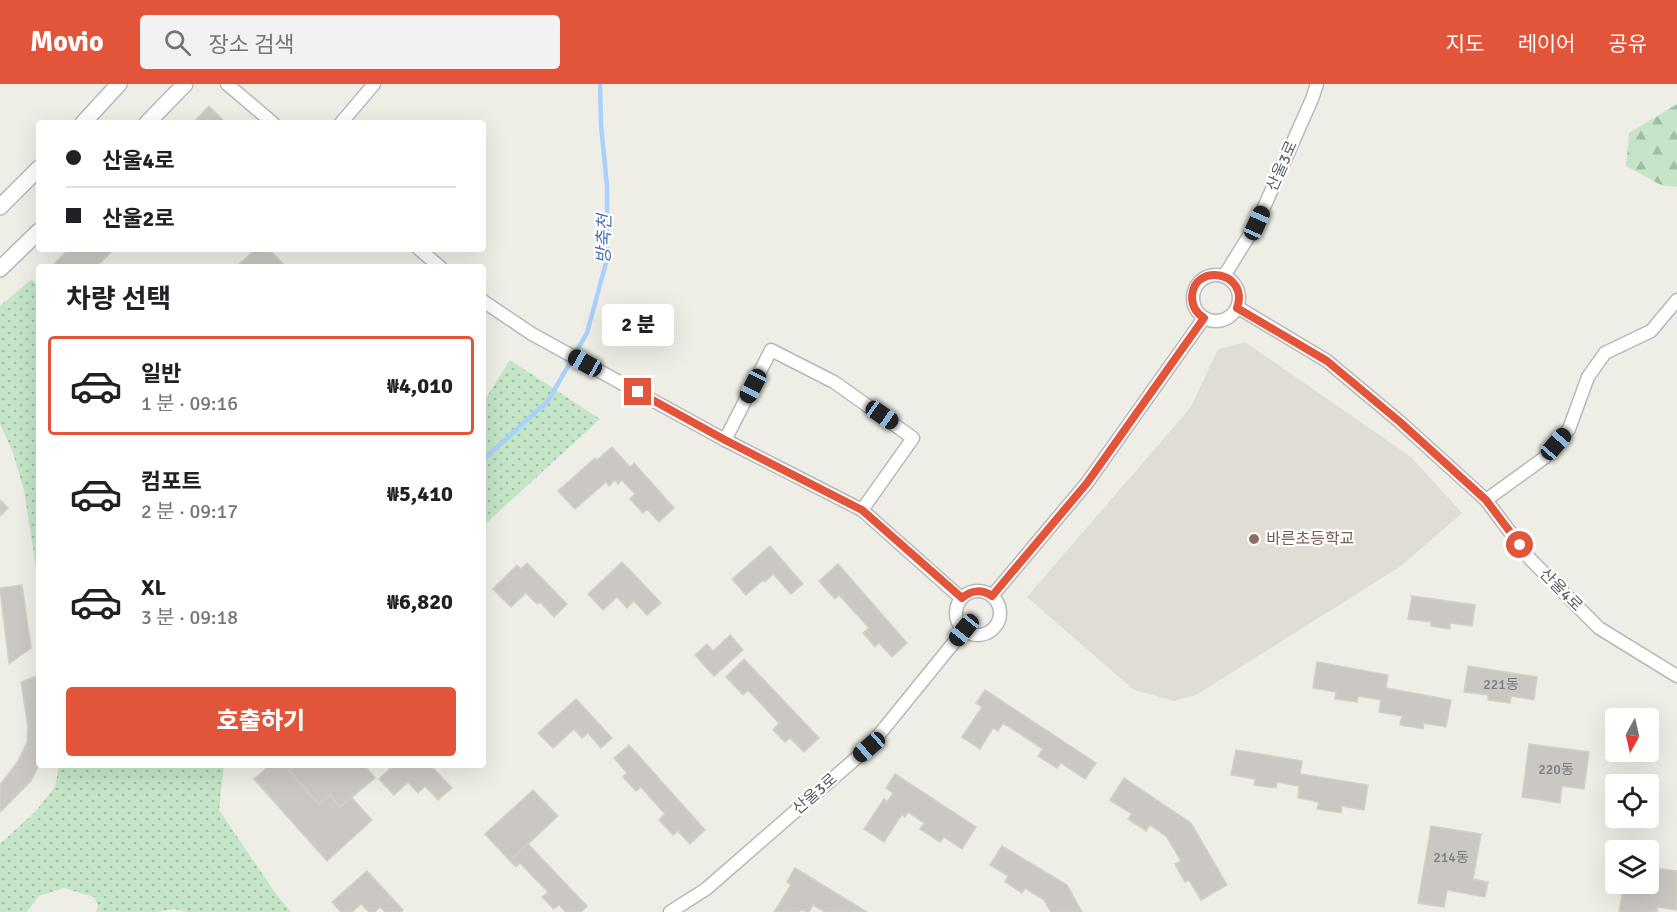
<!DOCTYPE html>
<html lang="ko">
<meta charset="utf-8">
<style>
body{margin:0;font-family:Signika,"Noto Sans KR",sans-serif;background:#f2f2f2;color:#202124;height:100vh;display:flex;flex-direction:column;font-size:22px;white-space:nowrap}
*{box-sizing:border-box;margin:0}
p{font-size:20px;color:#757577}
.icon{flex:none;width:33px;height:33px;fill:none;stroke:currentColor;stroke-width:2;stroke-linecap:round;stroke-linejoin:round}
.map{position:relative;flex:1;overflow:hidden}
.side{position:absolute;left:36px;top:180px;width:450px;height:504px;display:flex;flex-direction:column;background:#fff;border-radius:6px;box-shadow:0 6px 24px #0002}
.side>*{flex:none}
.banner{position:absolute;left:36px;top:36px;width:450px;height:132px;border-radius:6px;box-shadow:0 6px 24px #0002;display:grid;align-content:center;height:132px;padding:0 30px;background:#fff}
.needle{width:39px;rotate:188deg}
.tools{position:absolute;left:1605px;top:624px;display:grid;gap:12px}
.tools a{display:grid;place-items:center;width:54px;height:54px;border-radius:6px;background:#fff;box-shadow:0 6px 24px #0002;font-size:30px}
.end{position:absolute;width:27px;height:27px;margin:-14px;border:8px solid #e2553a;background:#fff;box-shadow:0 0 0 3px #fff}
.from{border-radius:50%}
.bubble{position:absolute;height:42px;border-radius:6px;background:#fff;box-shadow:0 6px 24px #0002;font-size:20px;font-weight:800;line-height:42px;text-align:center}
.car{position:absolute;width:18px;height:36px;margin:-18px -9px;border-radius:8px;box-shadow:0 0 4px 2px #0007;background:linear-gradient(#222 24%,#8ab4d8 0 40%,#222 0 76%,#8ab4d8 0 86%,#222 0)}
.banner b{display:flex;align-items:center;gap:21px;height:57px;font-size:22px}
.banner b+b{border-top:2px solid #e0e0e0}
.banner i{width:15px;height:15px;background:#202124}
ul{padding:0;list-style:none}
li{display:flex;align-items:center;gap:18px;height:99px;margin:0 12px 9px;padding:0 18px;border:3px solid transparent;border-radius:6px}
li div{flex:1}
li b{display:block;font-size:22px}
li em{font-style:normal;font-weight:800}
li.current{border-color:#e2553a}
li>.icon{width:54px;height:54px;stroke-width:1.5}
h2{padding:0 30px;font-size:27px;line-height:72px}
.primary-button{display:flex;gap:12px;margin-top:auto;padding:12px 30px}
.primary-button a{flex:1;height:69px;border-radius:6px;background:#e2553a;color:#fff;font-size:24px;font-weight:800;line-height:69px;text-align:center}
header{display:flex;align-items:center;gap:36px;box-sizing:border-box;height:84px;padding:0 30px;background:#e2553a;color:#fff}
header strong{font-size:28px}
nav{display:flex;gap:33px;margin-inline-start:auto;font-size:21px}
.search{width:420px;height:54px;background:#f2f2f2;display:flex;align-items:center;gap:15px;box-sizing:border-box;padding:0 21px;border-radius:6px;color:#757577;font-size:22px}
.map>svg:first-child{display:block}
.education{fill:#dfddd4}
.grass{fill:url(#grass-dots)}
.forest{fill:url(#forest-firs)}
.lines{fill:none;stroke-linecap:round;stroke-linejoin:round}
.stream{stroke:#aad1fb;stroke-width:4.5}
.building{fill:#cbc8c3;stroke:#d4d0c5;stroke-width:1.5}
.minor-casing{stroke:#b6b8bc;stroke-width:15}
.tertiary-casing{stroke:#b6b8bc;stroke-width:18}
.minor{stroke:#fff;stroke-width:12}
.tertiary{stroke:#fff;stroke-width:15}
.route{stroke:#e2553a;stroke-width:8}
.education-dot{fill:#8d6e63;stroke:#fff;stroke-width:2}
.labels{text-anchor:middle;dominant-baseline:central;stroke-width:4.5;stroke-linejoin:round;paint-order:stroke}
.number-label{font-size:14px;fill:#797b7d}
.street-label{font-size:16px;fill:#5e6166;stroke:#fff}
.education-label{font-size:16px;fill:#785e54;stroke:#fff;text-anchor:start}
.water-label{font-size:18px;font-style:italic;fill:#4a76b6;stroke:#fff}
</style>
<header>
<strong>Movio</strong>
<div class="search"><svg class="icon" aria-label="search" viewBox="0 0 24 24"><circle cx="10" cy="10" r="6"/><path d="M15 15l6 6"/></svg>장소 검색</div>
<nav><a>지도</a><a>레이어</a><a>공유</a></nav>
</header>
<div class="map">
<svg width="1677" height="828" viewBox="0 0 1677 828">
<defs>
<pattern id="grass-dots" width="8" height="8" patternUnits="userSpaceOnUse" patternTransform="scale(1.5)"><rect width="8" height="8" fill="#c4e5c7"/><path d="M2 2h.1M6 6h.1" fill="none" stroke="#a2bda5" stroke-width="1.8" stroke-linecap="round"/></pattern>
<pattern id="forest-firs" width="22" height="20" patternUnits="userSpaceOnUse" patternTransform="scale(1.5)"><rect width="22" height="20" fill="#c4e5c7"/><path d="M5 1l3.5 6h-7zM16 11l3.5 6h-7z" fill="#a2bda5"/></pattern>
</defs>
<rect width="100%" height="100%" fill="#efeee6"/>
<!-- education -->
<polygon class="education" points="1245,258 1411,373 1462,429 1401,482 1196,611 1174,617 1134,606 1027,513 1191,323 1218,265"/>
<!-- grass -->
<g class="grass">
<polygon points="32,195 39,203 39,503 24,406 12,366 0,340 0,222"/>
<polygon points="510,276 600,335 483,442 483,319"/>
<polygon points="59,681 224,681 219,726 276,810 291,828 189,828 174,825 156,828 96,828 98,822 94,813 64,804 39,812 27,828 0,828 0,760 36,727 55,703"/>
</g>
<!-- forest -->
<polygon class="forest" points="1677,20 1677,103 1661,101 1626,82 1629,49"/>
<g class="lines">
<!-- stream -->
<polyline class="stream" points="483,376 548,317 587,249 607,175 607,102 601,41 600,0"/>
</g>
<!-- building -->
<g class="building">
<polygon points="209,22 226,39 193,39"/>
<polygon points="69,165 114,165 96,183 51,183"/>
<polygon points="256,165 269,165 286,183 236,183"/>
<polygon points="612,363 630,383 634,379 674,424 659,438 647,425 643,429 630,415 635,410 622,396 618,400 615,396 609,402 606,398 575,425 558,407 595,374 597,376"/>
<polygon points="0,416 8,424 0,432"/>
<polygon points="770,462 803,500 791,510 773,490 765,498 763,496 746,511 732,495"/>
<polygon points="622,478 661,519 647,531 634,517 627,524 617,513 603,526 588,510"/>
<polygon points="527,479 567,520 554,533 540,518 537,520 526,509 511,523 493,505 517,481 521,485"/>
<polygon points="838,480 907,559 892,573 879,559 875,563 863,549 869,544 839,511 835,515 819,497"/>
<polygon points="22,501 31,564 9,580 0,504"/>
<polygon points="1412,512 1475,521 1472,542 1450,539 1450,545 1431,542 1431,538 1408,535"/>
<polygon points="730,551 743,566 714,592 695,571 707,560 713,567"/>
<polygon points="744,575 819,654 804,668 790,654 785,658 773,646 779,639 748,606 743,611 726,593"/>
<polygon points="1317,578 1388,591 1386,604 1451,616 1446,643 1424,639 1423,645 1400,641 1402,632 1379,628 1381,616 1358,612 1357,618 1335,615 1336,608 1313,604"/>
<polygon points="1468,582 1537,593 1534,616 1511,612 1510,619 1488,616 1488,611 1464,608"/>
<polygon points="39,591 39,681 31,697 0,728 0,701 18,677 27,658 28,643 21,598"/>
<polygon points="985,606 1096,679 1085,695 1061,679 1057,684 1038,672 1043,665 1003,639 998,647 993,644 980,665 962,653 982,623 976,619"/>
<polygon points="576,615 612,654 601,664 588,649 582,654 574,645 553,664 538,649"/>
<polygon points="1529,660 1589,668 1584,705 1562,702 1560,719 1522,713"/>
<polygon points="629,661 705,746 690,760 678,747 673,751 659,736 665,730 641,703 636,707 623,693 627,689 614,674"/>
<polygon points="1236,666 1302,677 1300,690 1368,701 1364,726 1342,722 1341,729 1317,725 1319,718 1298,714 1299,702 1277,698 1276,704 1254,701 1255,695 1231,691"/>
<polygon points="270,681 296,681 289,687 319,720 330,711 340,723 351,713 372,736 327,777 254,695"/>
<polygon points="296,681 364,681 375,694 340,723 330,711 319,720 289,687"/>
<polygon points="394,681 430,681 452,704 438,716 425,702 418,709 408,698 394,711 379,695"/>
<polygon points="895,690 976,743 962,765 944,753 940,758 920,745 924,739 908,728 905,733 902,730 884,758 864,745 884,715 887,718 893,709 886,704"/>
<polygon points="1124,694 1191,739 1227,801 1201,816 1189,796 1185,798 1175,780 1181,777 1167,753 1150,741 1146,747 1128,735 1132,730 1110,716"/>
<polygon points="533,706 558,732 510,777 485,750"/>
<polygon points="1431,742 1481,750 1473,795 1488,798 1485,813 1447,806 1444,823 1418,819"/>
<polygon points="528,760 587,822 581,828 566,828 559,821 554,825 542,813 548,808 520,779 516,783 510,777"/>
<polygon points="1002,762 1067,801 1082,828 1051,828 1044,816 1025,804 1022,809 1005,798 1008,792 990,781"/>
<polygon points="1648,783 1677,787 1677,826 1657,823 1657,828 1619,828 1624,800 1648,800"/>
<polygon points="795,784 867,828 825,828 813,821 809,828 801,826 799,828 774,828 791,801 787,798"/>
<polygon points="367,787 403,826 401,828 385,828 380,823 375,828 369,828 361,820 352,828 341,828 332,818"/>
</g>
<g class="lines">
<!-- minor casing -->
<g class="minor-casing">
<g id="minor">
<polyline points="227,0 273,39"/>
<polyline points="341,39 374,0"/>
<polyline points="419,165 440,183"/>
<circle cx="1216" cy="214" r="23"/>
<polyline points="1224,192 1257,139 1312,15 1317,0"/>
<polyline points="483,217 532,250 725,356 862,426 961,514"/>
<polyline points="1237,223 1327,277 1400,338 1486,416 1531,476 1599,544 1677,592"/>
<polyline points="725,356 771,266 834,298 913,354 862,426"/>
<polyline points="1486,416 1544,374 1569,345 1588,293 1605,269 1651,247 1677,216"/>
<circle cx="978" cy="529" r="22"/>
<polyline points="992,512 1087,399 1204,234"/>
<polyline points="670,828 706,805 869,663 964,546"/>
</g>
</g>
<!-- tertiary casing -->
<g class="tertiary-casing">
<g id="tertiary">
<polyline points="83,39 119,0"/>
<polyline points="147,39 185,0"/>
<polyline points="0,123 39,84"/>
<polyline points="0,185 39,147"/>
</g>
</g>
<!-- minor -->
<use href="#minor" class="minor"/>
<!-- tertiary -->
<use href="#tertiary" class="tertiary"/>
</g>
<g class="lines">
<!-- route -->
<path class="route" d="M638,308L725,356L862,426L962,514C971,506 982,505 992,512L1087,399L1204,234C1196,229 1192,222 1192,213C1193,178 1250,187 1237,224L1327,277L1400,338L1486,416L1520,461"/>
</g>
<!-- markers -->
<circle class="education-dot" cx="1254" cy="455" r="6"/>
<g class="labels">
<!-- number labels -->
<g class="number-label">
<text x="1501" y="600">221동</text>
<text x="1556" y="685">220동</text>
<text x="1451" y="773">214동</text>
</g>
<!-- street labels -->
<g class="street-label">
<text transform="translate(1282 82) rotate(-66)">산울3로</text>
<text transform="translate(1561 506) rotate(45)">산울4로</text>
<text transform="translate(815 710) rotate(-41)">산울3로</text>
</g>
<!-- education labels -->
<g class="education-label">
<text x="1266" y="455">바른초등학교</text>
</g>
<!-- water labels -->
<g class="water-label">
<text transform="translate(604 155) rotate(-89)">방축천</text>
</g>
</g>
</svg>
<div class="tools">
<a><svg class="needle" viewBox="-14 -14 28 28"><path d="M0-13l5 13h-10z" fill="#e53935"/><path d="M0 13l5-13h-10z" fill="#757577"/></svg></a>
<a><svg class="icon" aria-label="locate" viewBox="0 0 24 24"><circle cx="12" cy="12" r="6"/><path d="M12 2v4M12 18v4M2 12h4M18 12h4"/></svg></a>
<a><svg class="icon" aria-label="layers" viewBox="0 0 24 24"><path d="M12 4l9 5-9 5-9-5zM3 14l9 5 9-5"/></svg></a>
</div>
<i class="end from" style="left:1520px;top:461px"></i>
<i class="end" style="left:638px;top:308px"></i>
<div class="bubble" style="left:602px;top:220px;width:72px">2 분</div>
<i class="car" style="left:1257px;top:139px;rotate:24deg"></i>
<i class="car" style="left:585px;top:279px;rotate:299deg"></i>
<i class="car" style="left:753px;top:302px;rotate:207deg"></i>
<i class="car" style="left:882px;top:331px;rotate:125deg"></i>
<i class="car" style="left:1556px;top:360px;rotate:41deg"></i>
<i class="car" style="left:964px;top:546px;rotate:219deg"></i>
<i class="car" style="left:869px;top:663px;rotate:229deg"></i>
<div class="banner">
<b><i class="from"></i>산울4로</b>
<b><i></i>산울2로</b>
</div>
<section class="side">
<h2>차량 선택</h2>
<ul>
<li class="current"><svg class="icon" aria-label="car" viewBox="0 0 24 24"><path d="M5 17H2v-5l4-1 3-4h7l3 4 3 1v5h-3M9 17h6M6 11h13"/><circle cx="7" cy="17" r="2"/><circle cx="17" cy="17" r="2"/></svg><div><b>일반</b><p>1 분 · 09:16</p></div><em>₩4,010</em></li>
<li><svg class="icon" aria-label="car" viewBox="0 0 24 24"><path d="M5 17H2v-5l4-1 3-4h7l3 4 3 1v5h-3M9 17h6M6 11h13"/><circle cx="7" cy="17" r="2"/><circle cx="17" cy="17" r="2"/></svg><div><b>컴포트</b><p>2 분 · 09:17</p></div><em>₩5,410</em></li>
<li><svg class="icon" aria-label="car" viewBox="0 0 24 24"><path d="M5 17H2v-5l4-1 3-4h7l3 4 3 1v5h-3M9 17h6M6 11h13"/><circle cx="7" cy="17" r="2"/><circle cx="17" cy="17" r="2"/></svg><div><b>XL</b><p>3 분 · 09:18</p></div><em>₩6,820</em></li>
</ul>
<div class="primary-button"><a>호출하기</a></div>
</section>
</div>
